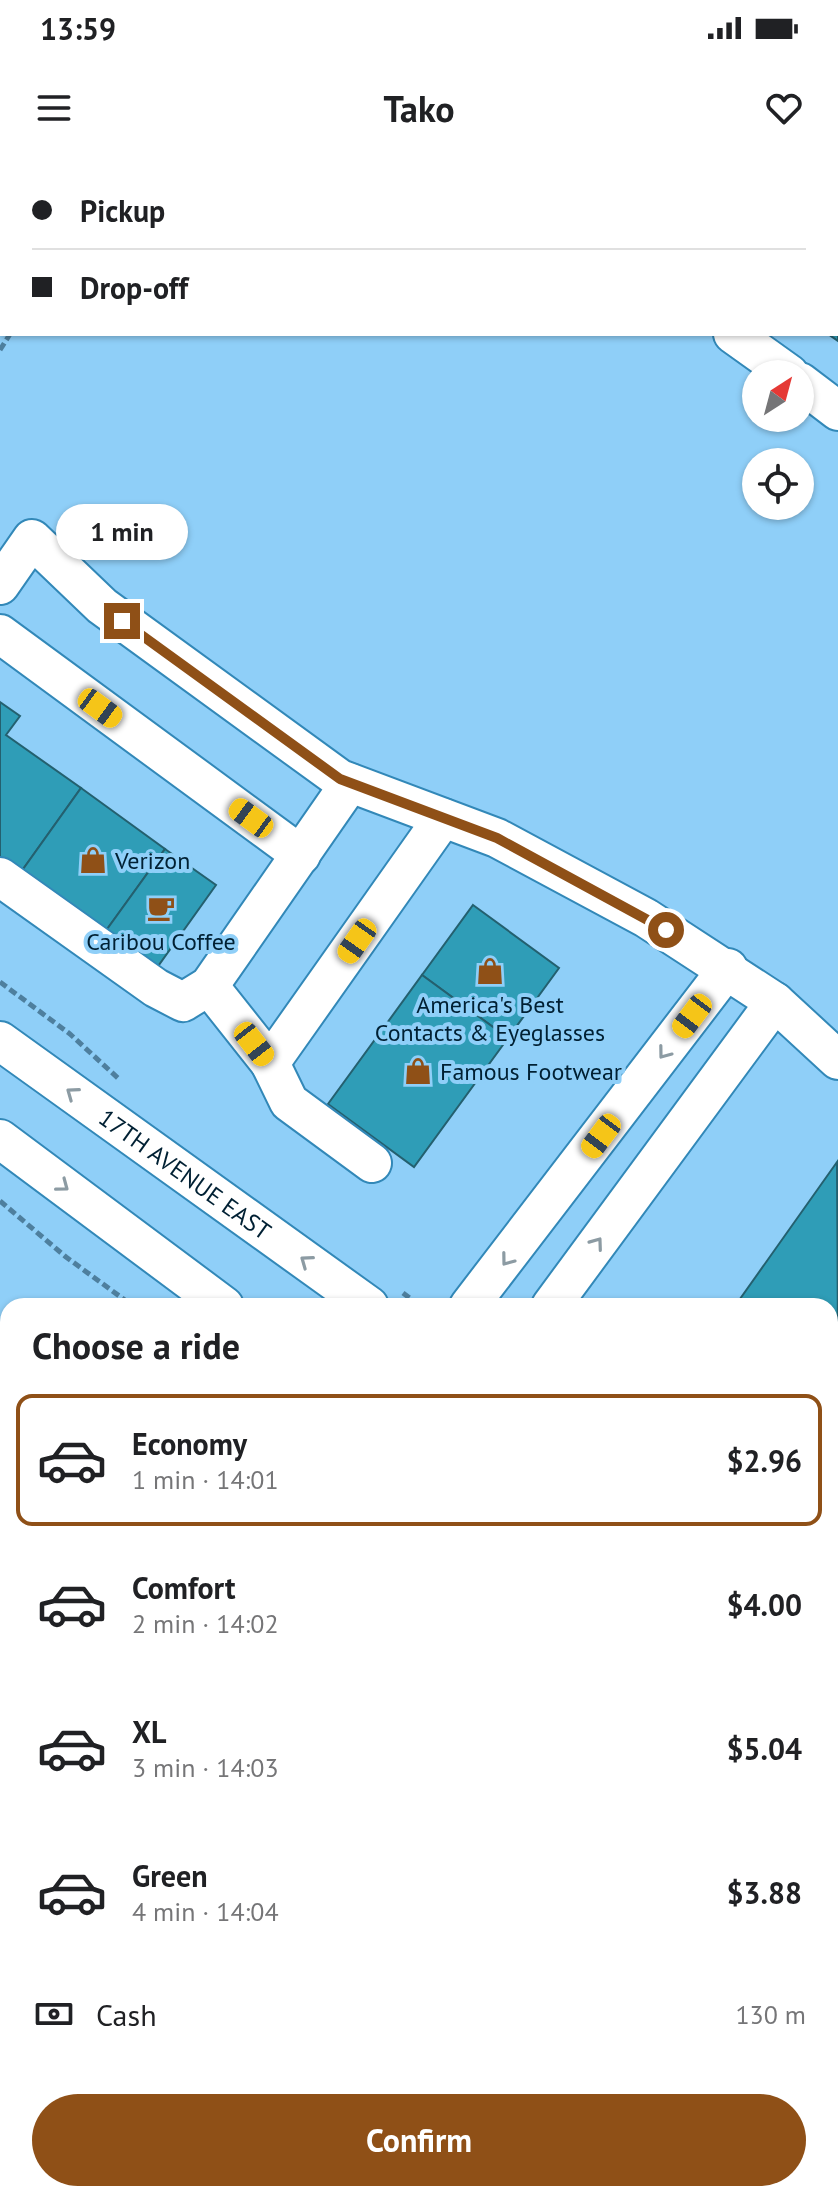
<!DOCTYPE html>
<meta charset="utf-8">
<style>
body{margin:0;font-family:"PT Sans",sans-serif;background:#f2f2f2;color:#202124;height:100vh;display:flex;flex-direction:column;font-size:30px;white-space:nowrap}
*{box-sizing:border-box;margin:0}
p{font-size:26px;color:#757577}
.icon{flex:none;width:44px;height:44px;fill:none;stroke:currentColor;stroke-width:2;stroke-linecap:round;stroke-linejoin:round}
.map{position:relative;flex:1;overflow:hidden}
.sheet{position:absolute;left:0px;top:1138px;width:838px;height:904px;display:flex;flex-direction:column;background:#fff;border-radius:24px 24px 0 0;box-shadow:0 2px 6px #0004}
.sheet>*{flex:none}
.guide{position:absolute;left:0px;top:0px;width:838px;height:176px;box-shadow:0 2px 6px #0004;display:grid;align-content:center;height:176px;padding:0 32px;background:#fff}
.needle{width:52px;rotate:36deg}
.buttons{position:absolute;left:742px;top:200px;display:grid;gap:16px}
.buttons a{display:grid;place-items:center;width:72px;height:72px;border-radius:50%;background:#fff;box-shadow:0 2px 6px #0004;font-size:40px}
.end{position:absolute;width:36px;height:36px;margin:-18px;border:10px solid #8f5017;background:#fff;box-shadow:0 0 0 4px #fff}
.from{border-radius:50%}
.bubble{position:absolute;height:56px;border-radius:28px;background:#fff;box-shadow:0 2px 6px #0004;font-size:26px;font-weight:800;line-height:56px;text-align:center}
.car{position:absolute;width:24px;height:48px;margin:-24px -12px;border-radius:10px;box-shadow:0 0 6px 2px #0007;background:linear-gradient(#f5c518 24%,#345 0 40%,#f5c518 0 76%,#345 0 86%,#f5c518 0)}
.guide b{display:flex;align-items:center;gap:28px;height:76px;font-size:30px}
.guide b+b{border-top:2px solid #e0e0e0}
.guide i{width:20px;height:20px;background:#202124}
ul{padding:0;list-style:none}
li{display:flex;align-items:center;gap:24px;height:132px;margin:0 16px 12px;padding:0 16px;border:4px solid transparent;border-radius:16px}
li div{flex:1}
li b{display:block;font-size:30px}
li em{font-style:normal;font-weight:800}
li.current{border-color:#8f5017}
li>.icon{width:72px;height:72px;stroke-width:1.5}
h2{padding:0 32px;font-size:36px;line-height:96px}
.pay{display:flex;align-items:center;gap:20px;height:88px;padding:0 32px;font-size:30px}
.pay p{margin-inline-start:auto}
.primary-button{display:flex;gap:16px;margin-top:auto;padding:16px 32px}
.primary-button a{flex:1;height:92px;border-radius:48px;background:#8f5017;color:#fff;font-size:32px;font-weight:800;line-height:92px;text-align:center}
.status{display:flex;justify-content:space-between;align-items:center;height:56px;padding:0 40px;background:#fff;direction:ltr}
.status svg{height:22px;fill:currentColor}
header{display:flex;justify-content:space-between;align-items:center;height:104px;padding:0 32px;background:#fff;font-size:36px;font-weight:800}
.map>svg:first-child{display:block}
.building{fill:#2f9db7;stroke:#24606f;stroke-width:2}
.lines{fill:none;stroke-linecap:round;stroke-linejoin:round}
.minor-casing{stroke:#3288b8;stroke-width:42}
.highway-casing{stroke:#fff;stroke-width:48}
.path{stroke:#4e7f9e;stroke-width:5;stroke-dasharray:8 4;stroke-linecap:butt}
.minor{stroke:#fff;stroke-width:38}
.highway{stroke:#149e87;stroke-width:44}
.oneway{stroke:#8c9ba3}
.route{stroke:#8f5017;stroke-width:10}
.labels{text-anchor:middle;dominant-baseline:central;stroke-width:8;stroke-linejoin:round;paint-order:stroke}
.poi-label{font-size:24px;fill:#002033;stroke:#8fcff8;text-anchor:start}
.street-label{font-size:24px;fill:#002033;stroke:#8fcff8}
</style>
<div class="status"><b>13:59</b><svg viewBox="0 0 49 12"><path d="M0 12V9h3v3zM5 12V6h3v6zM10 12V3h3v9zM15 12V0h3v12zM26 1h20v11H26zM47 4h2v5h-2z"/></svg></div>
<header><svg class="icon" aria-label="menu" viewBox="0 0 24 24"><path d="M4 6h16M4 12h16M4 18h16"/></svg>Tako<svg class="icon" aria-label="heart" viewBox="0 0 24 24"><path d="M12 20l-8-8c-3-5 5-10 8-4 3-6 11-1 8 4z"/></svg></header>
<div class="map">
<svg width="838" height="2042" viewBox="0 0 838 2042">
<rect width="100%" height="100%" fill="#8fcff8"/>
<!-- building -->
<g class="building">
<polygon points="590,0 838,0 838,181 828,174 836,174 836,2"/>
<polygon points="0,542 20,556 6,575 81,628 21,712 0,697"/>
<polygon points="81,628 165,689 105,772 21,712"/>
<polygon points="165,689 216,725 156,809 105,772"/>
<polygon points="473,745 559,808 508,878 422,815"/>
<polygon points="422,815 508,878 414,1007 328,944"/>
<polygon points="837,1002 838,1187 830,1198 830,1146 735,1146"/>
<polygon points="8,1618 8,1960 0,1971 0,1627"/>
<polygon points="304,2034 359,2034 387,2042 297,2042"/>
</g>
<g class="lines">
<!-- minor casing -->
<g class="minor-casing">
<g id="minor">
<polyline points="502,0 505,2"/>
<polyline points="733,174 789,214"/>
<polyline points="800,222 838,251"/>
<polyline points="0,425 32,379 102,446 340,619 497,678 646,758 775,842 838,900"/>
<polyline points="0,474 301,695"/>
<polyline points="0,717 156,828 183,842 209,826 350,623"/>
<polyline points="209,826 270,903 443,658"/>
<path id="s1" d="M0,881L369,1146"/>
<polyline points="270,903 289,942 372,1003"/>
<polyline points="0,979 224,1146"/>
<polyline points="469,1146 728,808"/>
<polyline points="551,1146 775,842"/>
<polyline points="838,1316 838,1342"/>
<polyline points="0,1431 8,1431"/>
<polyline points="830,1486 838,1491"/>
<polyline points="830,1587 838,1593"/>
<polyline points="830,1775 838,1781"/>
<polyline points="830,2018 838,2023"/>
<polyline points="526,2034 537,2042"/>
<polyline points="690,2034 701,2042"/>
<polyline points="461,2042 463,2034"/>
<polyline points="785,2042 791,2034"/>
</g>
</g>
<!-- highway casing -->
<g class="highway-casing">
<g id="highway">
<polyline points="76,2 78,0"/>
<polyline points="0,110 2,107"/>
</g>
</g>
<!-- path -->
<g class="path">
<polyline points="0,190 10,174"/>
<polyline points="0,822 70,874 120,920"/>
<polyline points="0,1041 66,1097 133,1146"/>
<polyline points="403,1133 420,1146"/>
<polyline points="830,1634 838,1639"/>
</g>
<!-- minor -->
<use href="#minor" class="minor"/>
<!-- highway -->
<use href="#highway" class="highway"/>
</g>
<!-- one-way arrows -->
<defs><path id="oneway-chevron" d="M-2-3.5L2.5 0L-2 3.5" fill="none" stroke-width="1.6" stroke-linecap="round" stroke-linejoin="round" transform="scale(2)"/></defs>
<g class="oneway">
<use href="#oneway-chevron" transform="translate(664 893) rotate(127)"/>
<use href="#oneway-chevron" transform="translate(72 933) rotate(-144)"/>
<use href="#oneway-chevron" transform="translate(63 1026) rotate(37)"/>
<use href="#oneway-chevron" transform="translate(597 1083) rotate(-54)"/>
<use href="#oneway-chevron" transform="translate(507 1100) rotate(127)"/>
<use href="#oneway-chevron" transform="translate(306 1101) rotate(-144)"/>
</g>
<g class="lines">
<!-- route -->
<polyline class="route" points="122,461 340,619 497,678 666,770"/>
</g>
<!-- icons -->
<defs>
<g id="shop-bare" transform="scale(2.16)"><path d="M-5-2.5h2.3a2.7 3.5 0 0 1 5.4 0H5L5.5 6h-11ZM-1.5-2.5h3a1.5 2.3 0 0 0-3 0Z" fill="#8f5017" stroke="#8fcff8" stroke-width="2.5" paint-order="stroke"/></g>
<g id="cafe-bare" transform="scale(2.16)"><path d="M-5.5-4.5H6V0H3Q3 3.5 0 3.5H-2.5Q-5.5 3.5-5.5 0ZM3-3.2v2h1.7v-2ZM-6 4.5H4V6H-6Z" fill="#8f5017" stroke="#8fcff8" stroke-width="2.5" paint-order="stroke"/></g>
</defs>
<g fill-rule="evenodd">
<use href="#shop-bare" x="93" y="700"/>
<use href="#cafe-bare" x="161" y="748"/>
<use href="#shop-bare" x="490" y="811"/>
<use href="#shop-bare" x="418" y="911"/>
</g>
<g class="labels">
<!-- poi labels -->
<g class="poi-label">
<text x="115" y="700">Verizon</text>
<text x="161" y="781" text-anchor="middle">Caribou Coffee</text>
<text x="490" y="844" text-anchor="middle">America's Best<tspan x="490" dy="28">Contacts &amp; Eyeglasses</tspan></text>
<text x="440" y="911">Famous Footwear</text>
</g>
<!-- street labels -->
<g class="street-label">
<text stroke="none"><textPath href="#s1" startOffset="228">17TH AVENUE EAST</textPath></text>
</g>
</g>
</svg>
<div class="buttons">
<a><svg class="needle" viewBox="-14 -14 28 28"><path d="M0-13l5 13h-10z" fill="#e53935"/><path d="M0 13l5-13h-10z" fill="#757577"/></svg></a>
<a><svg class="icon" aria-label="locate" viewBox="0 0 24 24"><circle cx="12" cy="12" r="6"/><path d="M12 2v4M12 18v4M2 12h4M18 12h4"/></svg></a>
</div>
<i class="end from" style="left:666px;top:770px"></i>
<i class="end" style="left:122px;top:461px"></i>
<div class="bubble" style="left:56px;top:344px;width:132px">1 min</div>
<i class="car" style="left:100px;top:548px;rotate:126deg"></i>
<i class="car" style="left:251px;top:658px;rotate:306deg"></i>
<i class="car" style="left:357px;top:781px;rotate:215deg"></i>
<i class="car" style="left:692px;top:856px;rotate:217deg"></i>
<i class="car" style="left:254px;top:884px;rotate:142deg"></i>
<i class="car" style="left:601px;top:976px;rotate:217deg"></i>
<div class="guide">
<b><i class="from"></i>Pickup</b>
<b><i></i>Drop-off</b>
</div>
<section class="sheet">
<h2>Choose a ride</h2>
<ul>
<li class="current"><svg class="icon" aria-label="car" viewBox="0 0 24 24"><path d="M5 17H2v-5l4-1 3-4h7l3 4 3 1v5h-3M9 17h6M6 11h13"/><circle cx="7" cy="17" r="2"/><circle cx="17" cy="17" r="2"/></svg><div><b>Economy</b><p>1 min · 14:01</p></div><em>$2.96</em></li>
<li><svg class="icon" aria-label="car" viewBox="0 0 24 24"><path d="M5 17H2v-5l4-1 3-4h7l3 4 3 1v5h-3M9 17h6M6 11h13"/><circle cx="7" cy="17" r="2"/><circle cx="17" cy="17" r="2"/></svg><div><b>Comfort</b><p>2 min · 14:02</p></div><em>$4.00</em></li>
<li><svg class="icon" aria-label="car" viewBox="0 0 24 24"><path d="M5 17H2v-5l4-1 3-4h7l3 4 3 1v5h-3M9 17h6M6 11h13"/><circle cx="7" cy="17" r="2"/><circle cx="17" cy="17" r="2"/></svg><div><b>XL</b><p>3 min · 14:03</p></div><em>$5.04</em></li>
<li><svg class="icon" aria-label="car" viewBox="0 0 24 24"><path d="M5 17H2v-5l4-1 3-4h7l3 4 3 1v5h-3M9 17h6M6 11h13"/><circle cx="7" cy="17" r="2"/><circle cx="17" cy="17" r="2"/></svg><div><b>Green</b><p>4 min · 14:04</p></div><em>$3.88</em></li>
</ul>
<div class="pay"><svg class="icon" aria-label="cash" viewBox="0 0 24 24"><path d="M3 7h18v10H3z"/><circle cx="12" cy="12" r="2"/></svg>Cash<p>130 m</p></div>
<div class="primary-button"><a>Confirm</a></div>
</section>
</div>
